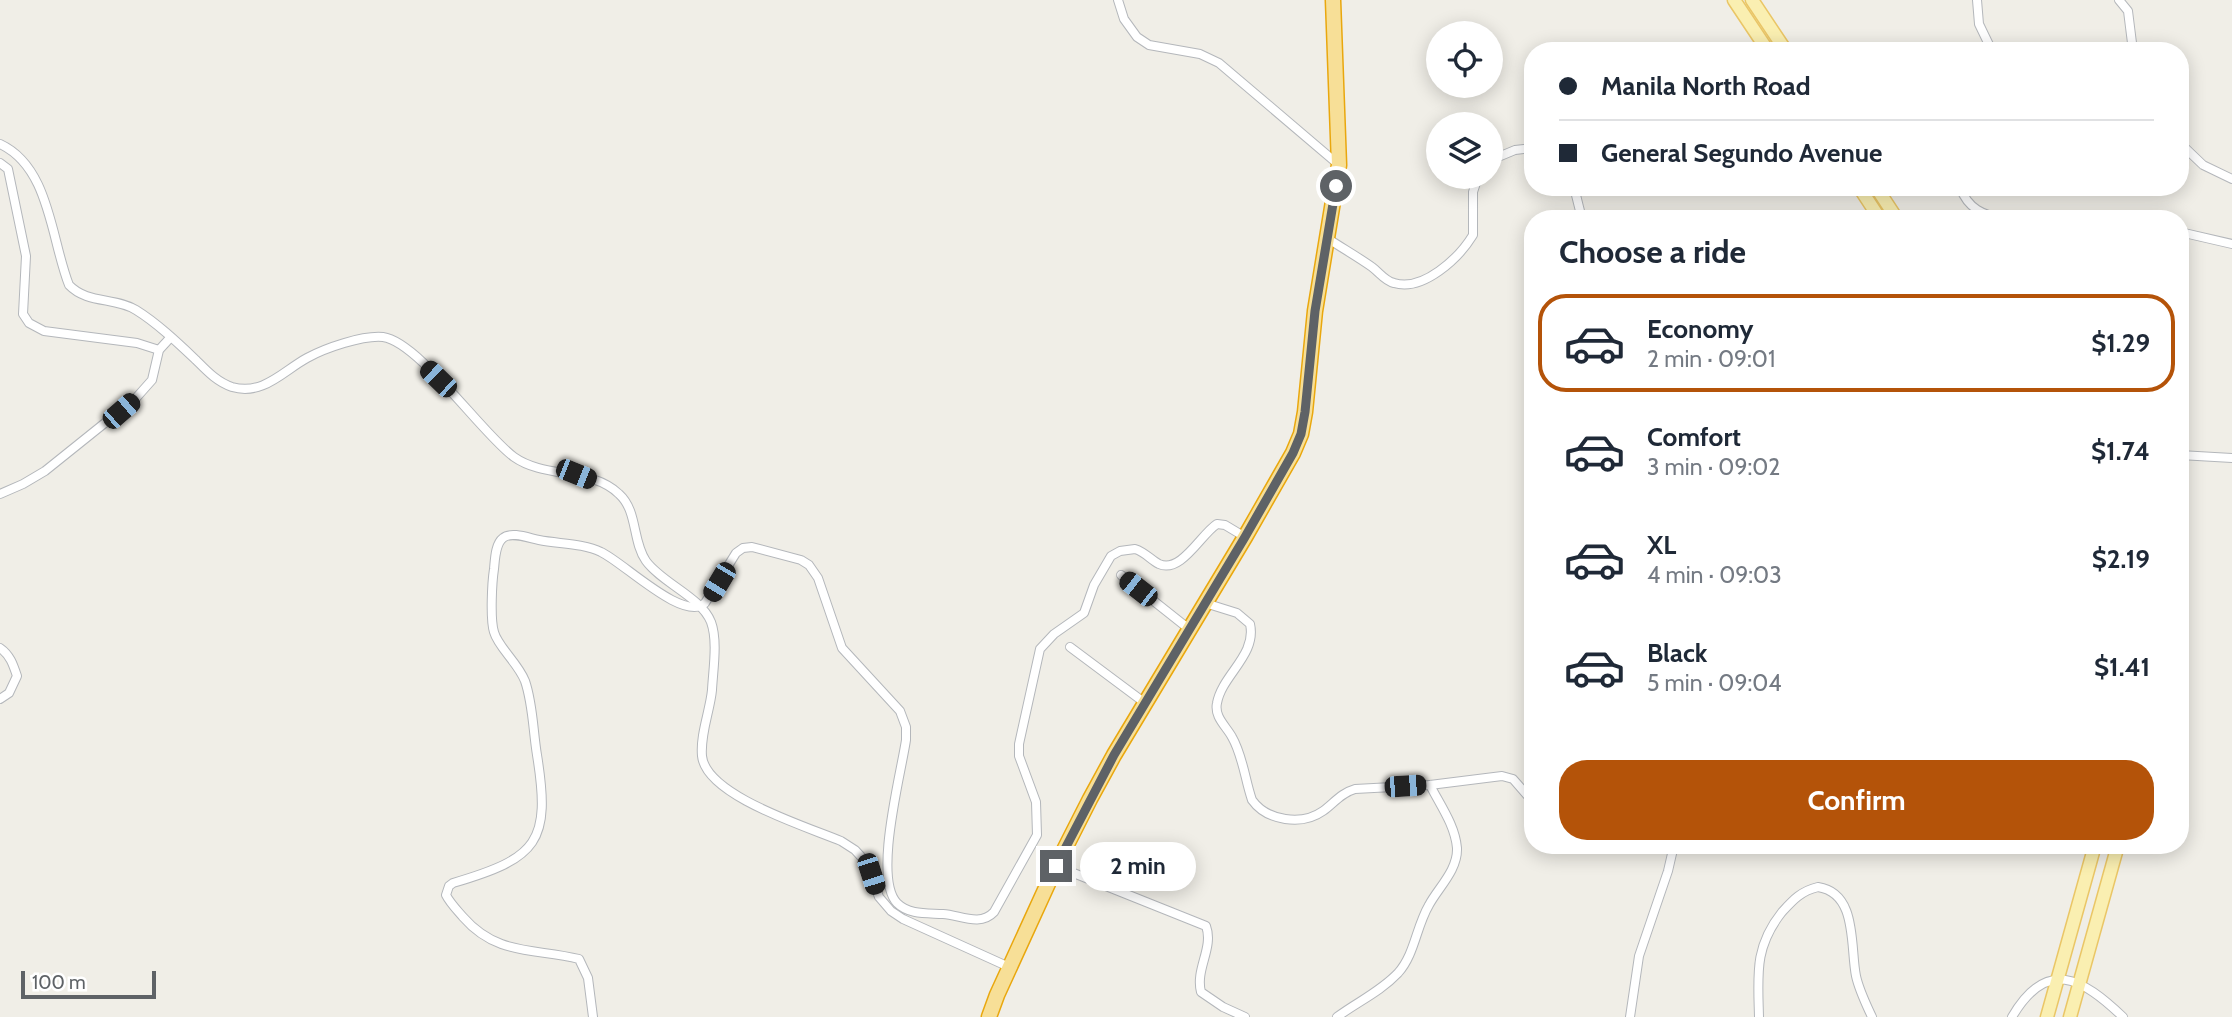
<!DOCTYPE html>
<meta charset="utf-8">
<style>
body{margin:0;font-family:Cabin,sans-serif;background:#f2f2f3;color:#1f2937;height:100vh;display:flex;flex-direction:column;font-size:26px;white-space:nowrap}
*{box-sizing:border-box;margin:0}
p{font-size:23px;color:#747a83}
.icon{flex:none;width:38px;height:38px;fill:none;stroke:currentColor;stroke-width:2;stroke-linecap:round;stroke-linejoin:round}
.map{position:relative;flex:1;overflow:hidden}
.drawer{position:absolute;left:1524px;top:210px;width:665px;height:644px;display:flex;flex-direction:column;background:#fff;border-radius:28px;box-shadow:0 4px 18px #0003}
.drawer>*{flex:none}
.banner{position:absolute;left:1524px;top:42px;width:665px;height:154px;border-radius:28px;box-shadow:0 4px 18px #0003;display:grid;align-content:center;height:154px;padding:0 35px;background:#fff}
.fabs{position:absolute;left:1426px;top:21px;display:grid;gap:14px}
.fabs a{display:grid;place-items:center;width:77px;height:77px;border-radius:50%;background:#fff;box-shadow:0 4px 18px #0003;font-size:35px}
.scale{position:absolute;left:21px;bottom:18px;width:135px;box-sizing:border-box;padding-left:7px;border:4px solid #5e6266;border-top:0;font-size:19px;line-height:24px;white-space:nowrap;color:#5e6266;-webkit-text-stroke:5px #fff;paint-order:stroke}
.end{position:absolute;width:32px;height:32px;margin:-16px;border:9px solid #5e6266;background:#fff;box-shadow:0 0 0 4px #fff}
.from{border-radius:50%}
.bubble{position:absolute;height:49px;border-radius:24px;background:#fff;box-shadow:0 4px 18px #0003;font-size:23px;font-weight:700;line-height:49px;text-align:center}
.car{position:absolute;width:21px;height:42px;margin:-21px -10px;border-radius:9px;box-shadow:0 0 5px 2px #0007;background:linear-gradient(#222 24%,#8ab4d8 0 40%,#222 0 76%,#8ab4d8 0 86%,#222 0)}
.banner b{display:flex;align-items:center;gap:24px;height:66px;font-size:26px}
.banner b+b{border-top:2px solid #e0e1e3}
.banner i{width:18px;height:18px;background:#1f2937}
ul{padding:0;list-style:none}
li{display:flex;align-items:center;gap:21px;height:98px;margin:0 14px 10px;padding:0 21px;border:4px solid transparent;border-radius:28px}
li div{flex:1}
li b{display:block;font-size:26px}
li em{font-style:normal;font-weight:700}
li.current{border-color:#b45309}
li>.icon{width:63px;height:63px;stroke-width:1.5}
h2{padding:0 35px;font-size:32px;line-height:84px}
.primary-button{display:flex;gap:14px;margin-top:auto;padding:14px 35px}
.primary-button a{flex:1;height:80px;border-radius:28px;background:#b45309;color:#fff;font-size:28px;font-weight:700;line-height:80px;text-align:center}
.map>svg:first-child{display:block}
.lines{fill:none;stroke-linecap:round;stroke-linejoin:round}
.street-casing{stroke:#b4b7bb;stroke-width:10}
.primary-casing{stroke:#eac666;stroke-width:15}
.highway-casing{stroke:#e9a70e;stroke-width:17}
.street{stroke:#fff;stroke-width:8}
.primary{stroke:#faefb1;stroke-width:12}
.highway{stroke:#f7df97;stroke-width:14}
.route{stroke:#5e6266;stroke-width:9}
</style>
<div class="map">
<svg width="2232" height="1017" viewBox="0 0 2232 1017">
<rect width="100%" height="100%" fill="#f0eee7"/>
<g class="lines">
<!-- street casing -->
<g class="street-casing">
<g id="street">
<polyline points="1118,0 1124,19 1137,37 1149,45 1200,54 1219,63 1339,165"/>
<polyline points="1977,0 1979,24 1992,51"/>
<polyline points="2119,0 2128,11 2133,51"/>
<polyline points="2180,143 2203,165 2232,179"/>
<path d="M0,144C50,167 51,240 69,285C87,304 115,297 136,310C157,323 178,343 196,360C207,371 217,382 232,387C263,396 283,371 307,358C325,348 363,335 383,337C419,342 482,434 514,457C545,479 591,467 619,494C638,511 632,541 646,561C662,583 701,597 711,622C718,641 713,670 712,690C710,711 700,734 702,756C706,796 808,827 841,841L855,850L866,862L879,897L891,911L903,919L1009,967"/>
<polyline points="1491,160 1515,150 1533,148"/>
<polyline points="0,163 8,169 26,256 23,314 29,323 44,331 137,343 159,350"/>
<polyline points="1574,187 1582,219"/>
<path d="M1960,187C1968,209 1983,215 2004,219"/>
<polyline points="2180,232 2232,244"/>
<path d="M1327,238C1342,248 1358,257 1372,267C1380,273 1385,281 1394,283C1423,292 1459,258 1473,235V192L1478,177"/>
<polyline points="2180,455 2232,458"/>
<polyline points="0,494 23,484 45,471 136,398 152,380 159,350 170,338"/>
<polyline points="1121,575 1189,629"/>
<path d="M1205,603L1237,613L1250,624C1257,655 1222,675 1217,703C1214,717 1226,726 1232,737C1243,756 1245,780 1252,800C1267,821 1302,826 1323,811C1334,803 1341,793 1355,789L1430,785L1502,776L1513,779L1533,802"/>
<polyline points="1070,647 1145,703"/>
<path d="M0,648C10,655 13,664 17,676L9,693L0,699"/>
<path d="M1056,866L1206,926C1214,948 1195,969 1201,992L1223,1007L1245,1017"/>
<path d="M593,1017L588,978L579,959C534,948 497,956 463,917C457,910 450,903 446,895L449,886L453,883C538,858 551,842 537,755C533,731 533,704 525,681C518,663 498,647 494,632C490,619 492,582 494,569C495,560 495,544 503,538C511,531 529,538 539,540C559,544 583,543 601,552C623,562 684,623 705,603L736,553L743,548L752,547L801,560L809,565L818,578L842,648L900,711L906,727V740C901,774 873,878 897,903C909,915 927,913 943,914C960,915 980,927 994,912L1037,835L1036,802L1019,756V744L1040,649L1054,634L1084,613L1094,585L1111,556L1120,551L1135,549C1145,552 1151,560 1159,564C1181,574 1201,534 1217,524L1225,525L1245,537"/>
<path d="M1337,1017C1357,1002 1380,992 1398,973C1415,954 1416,927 1429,905C1438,888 1458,870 1457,848C1455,825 1440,805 1430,785"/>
<polyline points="1630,1017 1639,956 1668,871 1674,845"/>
<path d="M1759,1017C1758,975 1754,947 1782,912C1793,900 1801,891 1818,887C1858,893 1850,947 1856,976C1859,990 1866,1004 1872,1017"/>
<path d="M2012,1017C2047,957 2082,978 2123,1017"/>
</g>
</g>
<!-- primary casing -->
<g class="primary-casing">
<g id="primary">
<polyline points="1734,0 1768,51"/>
<polyline points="1752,0 1786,51"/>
<polyline points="1859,187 1880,219"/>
<polyline points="1876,187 1897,219"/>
<polyline points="2047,1017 2095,845"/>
<polyline points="2070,1017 2118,845"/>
</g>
</g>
<!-- highway casing -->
<g class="highway-casing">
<polyline id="highway" points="989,1017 997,995 1056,866 1090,799 1114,755 1245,537 1293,453 1301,434 1305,412 1315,311 1339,165 1333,0"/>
</g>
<!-- street -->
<use href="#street" class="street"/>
<!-- primary -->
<use href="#primary" class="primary"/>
<!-- highway -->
<use href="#highway" class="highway"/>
</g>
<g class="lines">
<!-- route -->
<polyline class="route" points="1056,866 1114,755 1245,537 1293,453 1301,434 1305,412 1315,311 1336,186"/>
</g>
</svg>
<div class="fabs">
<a><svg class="icon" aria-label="locate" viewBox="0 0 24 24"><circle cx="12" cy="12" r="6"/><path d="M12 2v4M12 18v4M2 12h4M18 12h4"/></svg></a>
<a><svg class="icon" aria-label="layers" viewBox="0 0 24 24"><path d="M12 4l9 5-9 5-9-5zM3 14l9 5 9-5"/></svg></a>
</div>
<div class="scale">100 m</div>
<i class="end from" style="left:1336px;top:186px"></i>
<i class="end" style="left:1056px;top:866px"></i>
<div class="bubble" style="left:1080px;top:842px;width:116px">2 min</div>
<i class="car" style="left:438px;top:379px;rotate:314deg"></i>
<i class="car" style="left:121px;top:411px;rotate:49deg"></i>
<i class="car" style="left:576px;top:474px;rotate:112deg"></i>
<i class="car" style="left:719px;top:582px;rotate:211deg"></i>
<i class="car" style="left:1138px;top:589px;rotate:308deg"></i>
<i class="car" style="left:1405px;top:786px;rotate:86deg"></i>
<i class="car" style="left:871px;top:874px;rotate:162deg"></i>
<div class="banner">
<b><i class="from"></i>Manila North Road</b>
<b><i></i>General Segundo Avenue</b>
</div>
<section class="drawer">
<h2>Choose a ride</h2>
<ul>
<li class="current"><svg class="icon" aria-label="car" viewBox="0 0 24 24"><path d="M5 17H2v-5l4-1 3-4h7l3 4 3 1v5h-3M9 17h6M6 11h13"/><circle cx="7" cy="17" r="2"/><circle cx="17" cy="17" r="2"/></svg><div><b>Economy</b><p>2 min · 09:01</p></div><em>$1.29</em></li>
<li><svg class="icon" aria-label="car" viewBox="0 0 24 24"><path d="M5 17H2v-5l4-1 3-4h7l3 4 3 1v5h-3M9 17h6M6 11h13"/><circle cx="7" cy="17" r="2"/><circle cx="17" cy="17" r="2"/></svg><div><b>Comfort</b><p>3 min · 09:02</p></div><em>$1.74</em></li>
<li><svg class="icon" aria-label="car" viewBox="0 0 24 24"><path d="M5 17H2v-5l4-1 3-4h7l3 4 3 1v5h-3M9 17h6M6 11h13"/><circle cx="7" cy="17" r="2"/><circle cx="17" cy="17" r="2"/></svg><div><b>XL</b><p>4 min · 09:03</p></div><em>$2.19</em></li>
<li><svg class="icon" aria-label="car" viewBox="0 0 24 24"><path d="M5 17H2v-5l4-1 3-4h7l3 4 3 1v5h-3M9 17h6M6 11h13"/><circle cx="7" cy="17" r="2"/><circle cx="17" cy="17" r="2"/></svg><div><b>Black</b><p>5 min · 09:04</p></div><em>$1.41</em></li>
</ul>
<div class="primary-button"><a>Confirm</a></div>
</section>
</div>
